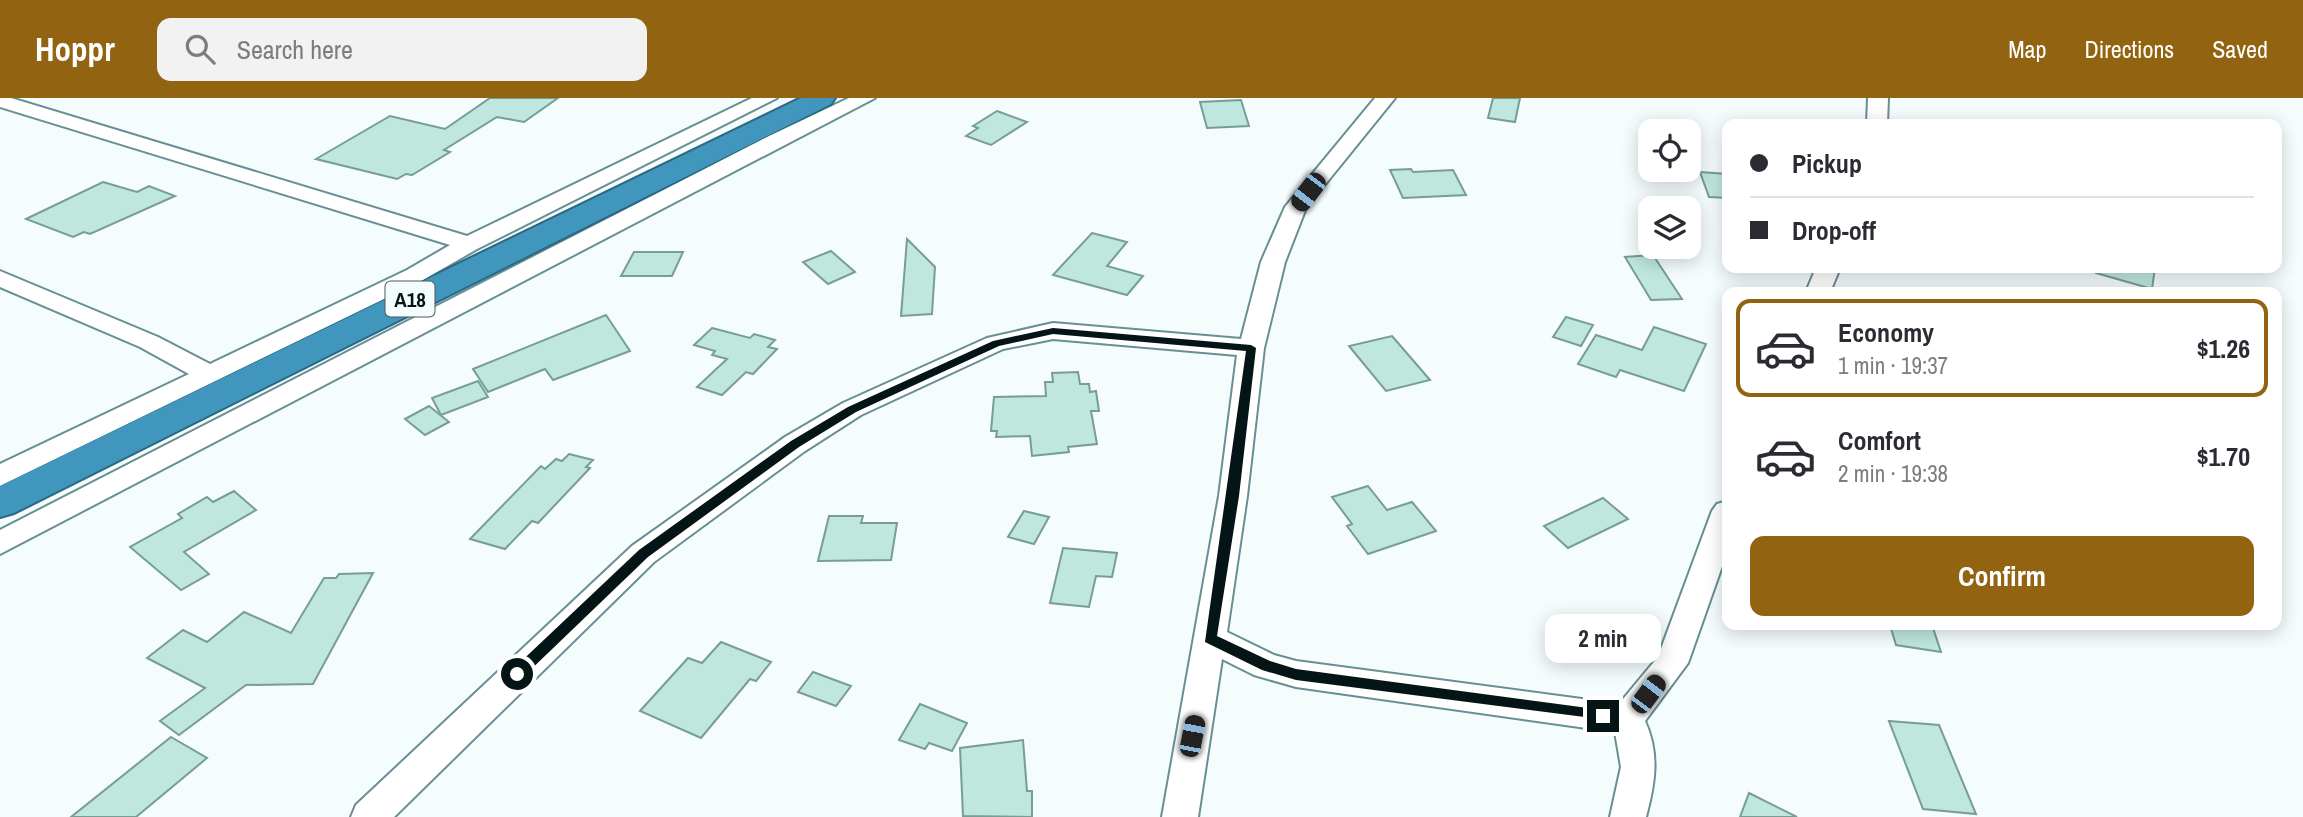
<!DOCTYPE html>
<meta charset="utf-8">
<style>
body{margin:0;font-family:"Archivo Narrow",sans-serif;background:#f2f2f3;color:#2b2b33;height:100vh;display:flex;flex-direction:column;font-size:26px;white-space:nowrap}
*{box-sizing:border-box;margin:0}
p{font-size:23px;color:#7c7c81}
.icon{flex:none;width:38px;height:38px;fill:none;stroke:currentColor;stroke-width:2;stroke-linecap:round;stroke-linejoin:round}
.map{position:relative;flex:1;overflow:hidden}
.panel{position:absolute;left:1722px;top:189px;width:560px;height:343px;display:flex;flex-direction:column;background:#fff;border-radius:14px;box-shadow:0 4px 18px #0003}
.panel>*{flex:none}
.hud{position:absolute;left:1722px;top:21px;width:560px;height:154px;border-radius:14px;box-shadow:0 4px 18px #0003;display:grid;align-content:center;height:154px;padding:0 28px;background:#fff}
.controls{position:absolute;left:1638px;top:21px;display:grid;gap:14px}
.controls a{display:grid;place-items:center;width:63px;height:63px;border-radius:14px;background:#fff;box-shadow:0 4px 18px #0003;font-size:35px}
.end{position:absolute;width:32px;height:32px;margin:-16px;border:9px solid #051416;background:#fff;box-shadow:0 0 0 4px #fff}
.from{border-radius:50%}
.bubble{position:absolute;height:49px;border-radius:14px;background:#fff;box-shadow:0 4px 18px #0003;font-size:23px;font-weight:800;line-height:49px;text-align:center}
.car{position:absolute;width:21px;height:42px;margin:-21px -10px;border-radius:9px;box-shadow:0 0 5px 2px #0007;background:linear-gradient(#222 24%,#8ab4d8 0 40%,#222 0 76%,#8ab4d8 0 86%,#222 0)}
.hud b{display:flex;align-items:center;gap:24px;height:66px;font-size:26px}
.hud b+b{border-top:2px solid #e1e1e2}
.hud i{width:18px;height:18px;background:#2b2b33}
ul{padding:12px 0 0;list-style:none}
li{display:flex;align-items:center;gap:21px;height:98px;margin:0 14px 10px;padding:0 14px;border:4px solid transparent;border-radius:14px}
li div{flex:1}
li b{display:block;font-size:26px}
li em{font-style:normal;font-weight:800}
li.current{border-color:#926311}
li>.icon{width:63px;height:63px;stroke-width:1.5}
.button{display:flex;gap:14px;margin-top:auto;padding:14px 28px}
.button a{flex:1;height:80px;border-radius:14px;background:#926311;color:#fff;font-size:28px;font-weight:800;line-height:80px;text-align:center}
header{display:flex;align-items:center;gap:42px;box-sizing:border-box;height:98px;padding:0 35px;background:#926311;color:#fff}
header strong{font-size:33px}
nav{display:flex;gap:38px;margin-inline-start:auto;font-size:24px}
.search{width:490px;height:63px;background:#f2f2f3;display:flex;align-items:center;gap:18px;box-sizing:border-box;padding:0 24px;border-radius:14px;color:#7c7c81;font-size:26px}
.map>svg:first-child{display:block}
.building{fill:#bfe7dd;stroke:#779d94;stroke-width:2}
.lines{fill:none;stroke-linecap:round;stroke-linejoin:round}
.street-casing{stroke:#688f94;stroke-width:4}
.highway-casing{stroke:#2b6882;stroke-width:4}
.street{fill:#fff;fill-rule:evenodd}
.highway{fill:#4096bc;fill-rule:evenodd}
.route{fill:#051416}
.labels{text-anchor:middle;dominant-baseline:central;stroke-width:7;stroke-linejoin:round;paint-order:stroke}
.shield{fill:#f4fcfd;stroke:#4d5a5b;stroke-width:2}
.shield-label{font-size:21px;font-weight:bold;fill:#051416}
</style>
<header>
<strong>Hoppr</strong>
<div class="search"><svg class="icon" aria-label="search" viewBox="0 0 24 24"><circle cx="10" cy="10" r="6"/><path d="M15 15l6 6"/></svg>Search here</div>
<nav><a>Map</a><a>Directions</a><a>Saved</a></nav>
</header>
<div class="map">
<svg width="2303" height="719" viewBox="0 0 2303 719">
<rect width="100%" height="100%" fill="#f4fcfd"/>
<!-- building -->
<g class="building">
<polygon points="490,0 558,0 524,24 497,19 444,52 450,54 412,77 406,76 397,81 316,61 390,18 445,31"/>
<polygon points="1493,0 1520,0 1515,24 1488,20"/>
<polygon points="1241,2 1249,28 1207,30 1200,4"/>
<polygon points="997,13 1027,24 991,47 966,38 978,30 973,28"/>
<polygon points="1411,71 1413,74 1453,72 1466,97 1403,100 1390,72"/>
<polygon points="1700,74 1727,76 1727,100 1709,99"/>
<polygon points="103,84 137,94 149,88 175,98 90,136 84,134 73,139 26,121"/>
<polygon points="1092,135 1127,144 1107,168 1143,178 1127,197 1053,177"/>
<polygon points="907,141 935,169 932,216 901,218"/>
<polygon points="831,153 855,174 828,186 803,164"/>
<polygon points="634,154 683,154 672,178 621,178"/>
<polygon points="1653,157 1682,201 1651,202 1625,159"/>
<polygon points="2097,170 2155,170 2152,191 2096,175"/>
<polygon points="606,217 630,253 553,282 545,271 488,294 473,271"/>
<polygon points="1566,219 1593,227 1581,248 1553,239"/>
<polygon points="1654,229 1706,246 1684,293 1620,272 1616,279 1578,266 1596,237 1642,252"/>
<polygon points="712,230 750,240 754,236 775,242 768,249 777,251 753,276 746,274 722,297 697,289 727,261 712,257 715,253 694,247"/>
<polygon points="1392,238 1430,282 1386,293 1349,248"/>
<polygon points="1078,274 1080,286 1089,286 1090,294 1096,293 1099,313 1091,313 1097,346 1068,349 1069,354 1032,358 1030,338 996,339 997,333 991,333 994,299 1046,298 1045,284 1053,284 1052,275"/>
<polygon points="478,283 488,299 441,317 432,300"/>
<polygon points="429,308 449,324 425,337 405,321"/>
<polygon points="569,356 593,362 586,369 590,370 538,425 532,423 505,451 470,441 541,368 545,371 556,361 562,363"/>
<polygon points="1368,388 1387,412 1412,404 1436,433 1368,456 1347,428 1352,426 1332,399"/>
<polygon points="234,393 256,412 184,454 209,476 181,492 130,449 182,420 178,416 207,399 213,404"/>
<polygon points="1603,400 1628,421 1568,450 1544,428"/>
<polygon points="1024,413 1049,419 1034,446 1008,439"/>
<polygon points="829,418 863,418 861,425 897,425 891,462 818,463"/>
<polygon points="1063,450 1117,455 1112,479 1096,478 1089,509 1050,505"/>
<polygon points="373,475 313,586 246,587 179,637 160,623 205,590 147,560 183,532 207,544 244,514 291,535 324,480 336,480 339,476"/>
<polygon points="1890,527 1932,527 1941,554 1896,547"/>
<polygon points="721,544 771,564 756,583 750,581 701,640 640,613 688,560 702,565"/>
<polygon points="813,574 851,588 836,608 798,594"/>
<polygon points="920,606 967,625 952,653 929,645 925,651 899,642"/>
<polygon points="1889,623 1939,627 1976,716 1923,711"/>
<polygon points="171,639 207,660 136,719 71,719"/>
<polygon points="1023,642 1027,693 1032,693 1032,719 963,718 960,650"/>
<polygon points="1749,695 1797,719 1740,719"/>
</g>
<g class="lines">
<!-- street casing -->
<g class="street-casing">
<g id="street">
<polygon points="0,0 11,0 467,138 752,0 777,0 477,151 423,182 0,388 0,366 189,276 140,249 0,189 0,173 158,239 210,266 407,172 450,147 0,9"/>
<polygon points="849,0 875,0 0,456 0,432 769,38"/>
<path d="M1375,0H1395L1306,110L1285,164L1264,250L1247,398L1227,534L1274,557L1296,563L1619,606L1658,559L1712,413L1717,406L1727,403V454L1688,565L1645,623C1660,656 1655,685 1646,719H1610L1621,669L1615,634L1296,589L1254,577L1222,561L1198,719H1162L1219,398L1237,257L1053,241L1003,251L861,317L805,353L654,464L394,719H351L356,707L632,448L785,339L843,305L987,240L1053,225L1241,241L1261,164L1285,109Z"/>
<polygon points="1868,0 1888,0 1887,26 1867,26"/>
<polygon points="1816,170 1840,170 1830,194 1806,194"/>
</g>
</g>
<!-- highway casing -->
<g class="highway-casing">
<polygon id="highway" points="801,0 835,0 831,6 14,415 0,419 0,388"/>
</g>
<!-- street -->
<use href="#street" class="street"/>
<!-- highway -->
<use href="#highway" class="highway"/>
</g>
<!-- route -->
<polygon class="route" points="1053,230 1251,247 1256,250 1239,398 1217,538 1270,563 1296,571 1603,612 1610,618 1608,622 1296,582 1262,572 1205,544 1246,253 1053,236 999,248 856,314 799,349 648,459 522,580 512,580 512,572 639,452 791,343 848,309 993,243"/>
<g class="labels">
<!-- shield labels -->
<rect class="shield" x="385.5" y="183.5" width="49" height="35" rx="5"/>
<g class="shield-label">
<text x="410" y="201">A18</text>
</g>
</g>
</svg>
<div class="controls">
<a><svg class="icon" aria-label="locate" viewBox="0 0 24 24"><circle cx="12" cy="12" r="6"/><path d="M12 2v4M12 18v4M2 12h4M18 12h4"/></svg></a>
<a><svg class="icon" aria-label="layers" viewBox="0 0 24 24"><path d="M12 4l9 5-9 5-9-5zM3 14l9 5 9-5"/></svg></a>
</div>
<i class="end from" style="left:517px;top:576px"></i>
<i class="end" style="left:1603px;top:618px"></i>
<div class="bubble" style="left:1545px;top:516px;width:116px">2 min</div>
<i class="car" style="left:1308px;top:94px;rotate:217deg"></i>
<i class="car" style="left:1648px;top:596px;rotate:37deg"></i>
<i class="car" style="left:1192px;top:638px;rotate:11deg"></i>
<div class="hud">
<b><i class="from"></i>Pickup</b>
<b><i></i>Drop-off</b>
</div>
<section class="panel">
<ul>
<li class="current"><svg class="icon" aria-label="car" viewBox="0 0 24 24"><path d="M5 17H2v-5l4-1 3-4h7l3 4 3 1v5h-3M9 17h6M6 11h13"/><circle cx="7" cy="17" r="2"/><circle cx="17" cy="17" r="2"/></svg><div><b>Economy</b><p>1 min · 19:37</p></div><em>$1.26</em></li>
<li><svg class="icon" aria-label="car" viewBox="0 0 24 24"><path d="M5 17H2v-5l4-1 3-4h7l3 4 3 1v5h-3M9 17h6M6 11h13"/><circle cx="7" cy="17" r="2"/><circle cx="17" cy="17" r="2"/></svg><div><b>Comfort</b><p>2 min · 19:38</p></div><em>$1.70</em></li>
</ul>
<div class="button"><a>Confirm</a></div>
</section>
</div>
